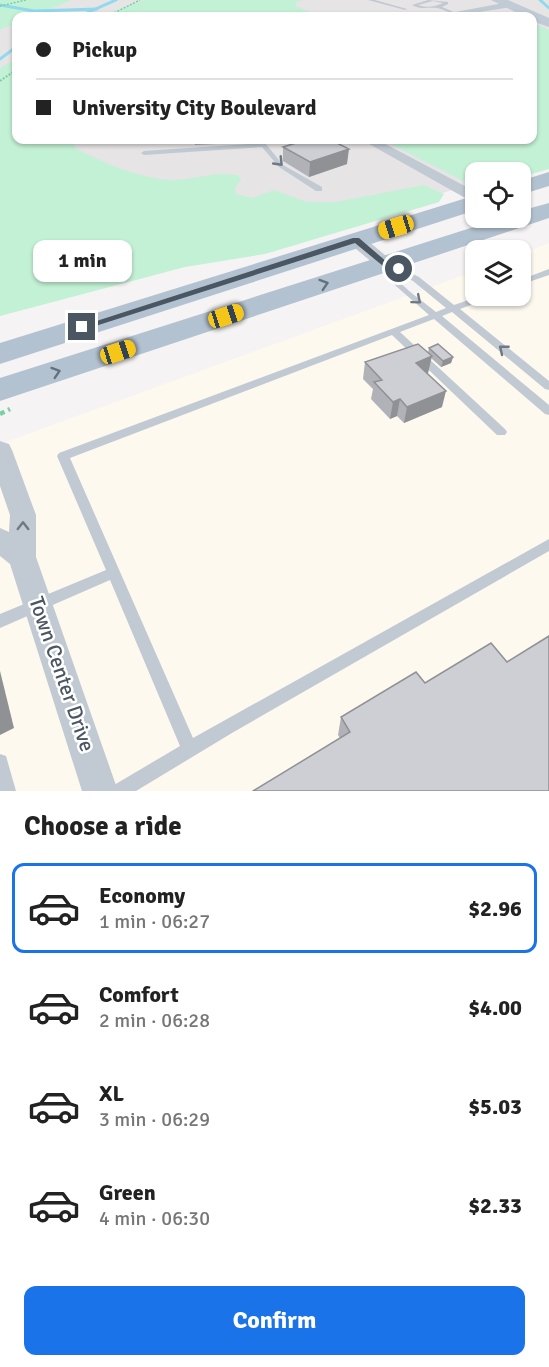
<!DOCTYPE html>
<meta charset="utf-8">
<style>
body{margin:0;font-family:Signika,sans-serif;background:#f2f2f2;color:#222;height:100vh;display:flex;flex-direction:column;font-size:22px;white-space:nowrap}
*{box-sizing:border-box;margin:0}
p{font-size:20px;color:#767676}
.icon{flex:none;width:33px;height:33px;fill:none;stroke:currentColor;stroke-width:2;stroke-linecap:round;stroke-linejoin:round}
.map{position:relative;height:791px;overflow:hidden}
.sheet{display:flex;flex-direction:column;background:#fff;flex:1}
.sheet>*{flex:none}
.top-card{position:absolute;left:12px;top:12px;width:525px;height:132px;border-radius:12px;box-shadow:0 2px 4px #0004;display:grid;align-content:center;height:132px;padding:0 24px;background:#fff}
.controls{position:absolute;left:465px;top:162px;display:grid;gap:12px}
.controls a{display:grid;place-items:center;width:66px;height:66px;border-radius:12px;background:#fff;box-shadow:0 2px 4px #0004;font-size:30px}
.end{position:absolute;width:27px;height:27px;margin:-14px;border:8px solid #4a5661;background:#fff;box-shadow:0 0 0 3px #fff}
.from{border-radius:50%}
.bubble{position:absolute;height:42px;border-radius:12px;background:#fff;box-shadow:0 2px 4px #0004;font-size:20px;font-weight:700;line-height:42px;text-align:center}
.car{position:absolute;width:18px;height:36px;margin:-18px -9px;border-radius:8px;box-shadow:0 0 4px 2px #0007;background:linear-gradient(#f5c518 24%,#345 0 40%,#f5c518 0 76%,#345 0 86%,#f5c518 0)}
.top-card b{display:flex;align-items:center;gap:21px;height:57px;font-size:22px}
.top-card b+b{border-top:2px solid #e0e0e0}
.top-card i{width:15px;height:15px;background:#222}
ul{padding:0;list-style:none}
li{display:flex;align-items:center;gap:18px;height:90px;margin:0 12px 9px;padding:0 12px;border:3px solid transparent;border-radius:12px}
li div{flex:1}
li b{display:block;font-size:22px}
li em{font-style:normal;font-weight:700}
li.selected{border-color:#1a73e8}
li>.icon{width:54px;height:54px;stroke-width:1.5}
h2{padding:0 24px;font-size:27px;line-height:72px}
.action{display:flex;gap:12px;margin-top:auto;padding:12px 24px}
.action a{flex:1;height:69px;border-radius:12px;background:#1a73e8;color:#fff;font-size:24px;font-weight:700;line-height:69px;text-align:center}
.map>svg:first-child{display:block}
.commercial{fill:#fdf9ef}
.education{fill:#e6e4e5;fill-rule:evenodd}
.green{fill:#c3f1d5}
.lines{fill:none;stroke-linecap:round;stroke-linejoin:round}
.stream{stroke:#90daee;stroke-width:3}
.path-far2{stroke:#7ad0a6;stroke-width:1.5;stroke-dasharray:2 1.5;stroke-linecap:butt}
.path-far1{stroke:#7ad0a6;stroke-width:2;stroke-dasharray:2 1.5;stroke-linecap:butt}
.path{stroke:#7ad0a6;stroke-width:4.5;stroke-dasharray:5 4;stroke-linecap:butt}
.lane{fill:#c1cad2;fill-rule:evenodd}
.street{fill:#c1cad2;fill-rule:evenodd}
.secondary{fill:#c1cbd6;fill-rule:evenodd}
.primary{fill:#b3c2d1;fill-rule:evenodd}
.wall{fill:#b0b2b7}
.shaded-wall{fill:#909195}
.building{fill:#cdcfd5;stroke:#909195;stroke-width:1.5}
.oneway{stroke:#6e7983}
.oneway2{stroke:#64717d}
.route{fill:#4a5661}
.labels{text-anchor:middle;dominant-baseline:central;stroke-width:5;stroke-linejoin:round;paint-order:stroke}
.near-street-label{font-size:21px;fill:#4a5661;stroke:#fff}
</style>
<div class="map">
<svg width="549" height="791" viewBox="0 0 549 791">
<rect width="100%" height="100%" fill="#f5f3f3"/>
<!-- commercial -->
<polygon class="commercial" points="549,243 549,791 0,791 0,444 475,271 476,296 520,296 521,254"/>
<!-- education -->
<path class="education" d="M0,0H549V162L476,172L475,183L400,206L0,308ZM16,16H532V140H16Z"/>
<!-- green -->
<g class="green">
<polygon points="0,0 71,0 33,16 16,16 16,23 0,30"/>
<polygon points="144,0 303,0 296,2 296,6 319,16 101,16"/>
<polygon points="533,23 549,30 549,169 521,177 520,172 476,172 475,187 383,140 532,140"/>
<path d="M16,59V140H74L75,148C104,163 142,180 175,180C197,179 219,170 239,176L241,180L235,188L236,194L253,198L274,190L307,202H336L424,185L444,194L439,202L265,254L185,267L0,316V68Z"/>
</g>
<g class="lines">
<!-- stream -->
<g class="stream">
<polyline points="540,0 549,8"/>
<polyline points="0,5 34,11 97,9"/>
<polyline points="80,16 116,0"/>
<polyline points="0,59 16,47"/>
</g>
<!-- path-far2 -->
<g class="path-far2">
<polyline points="0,6 26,0"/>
<polyline points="108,16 140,0"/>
</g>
<!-- path-far1 -->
<polyline class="path-far1" points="0,81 16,70"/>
<!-- path -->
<polyline class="path" points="0,414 10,409"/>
<!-- lane -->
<g class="lane">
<polygon points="368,0 375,0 407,9 405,10"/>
<path d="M428,0L448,2V4L442,7L456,13C449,14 444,9 437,8C427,7 421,10 412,5ZM433,1L443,3C435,7 426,8 418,5Z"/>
<polygon points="264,143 266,144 283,165 322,187 322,191 316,191 279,167 262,147 144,155 141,153 144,151"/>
<path d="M385,261L419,277L454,305L480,296H491L490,298L460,309L549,381V390L545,389L452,312L442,316L549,405V415L545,414L434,319L400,332L505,429L507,432L505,435H497L392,335L70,458L193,738L549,539V551L232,733L136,791H112L114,785L180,746L110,580L0,628V614L106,570L57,456L59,453L429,315L388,279L381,264ZM392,271L413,281L446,308L436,312C422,300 400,287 392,271Z"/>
<polygon points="549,269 549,275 520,285 520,280"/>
<polygon points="0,754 6,756 16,791 0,791"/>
</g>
<!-- street -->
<g class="street">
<polygon points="509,2 512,3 512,7 454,16 434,16"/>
<polygon points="362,140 378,140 476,192 476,204"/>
<polygon points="356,235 362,236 391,260 394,264 391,268 379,268 350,244 347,240"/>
<polygon points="0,441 9,444 12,450 36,515 36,557 118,791 82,791 10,564 0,556 0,528 9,532 10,515 0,486"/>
</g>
<!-- secondary -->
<polygon class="secondary" points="491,0 508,0 549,18 549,27 532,21 532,16 523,16"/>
<!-- primary -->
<g class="primary">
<polygon points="549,172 549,186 520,195 520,181"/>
<polygon points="476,195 476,210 0,364 0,343"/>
<polygon points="549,203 549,218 0,401 0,378 502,218 520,218 520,211"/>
</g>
</g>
<!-- wall -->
<g class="wall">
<polygon points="184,140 214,140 215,144 195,145 194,141 185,141"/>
<polygon points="283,147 347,164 309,177 283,161"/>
<polygon points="429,348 453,357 451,363 441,367 431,358 428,373 427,373 442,407 404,423 397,416 390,419 371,399 373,389 363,379 365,362 428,353"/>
<polygon points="507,662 549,791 340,738 338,735 341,717 425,683"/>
</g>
<!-- shaded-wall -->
<g class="shaded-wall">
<polygon points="349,149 347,164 309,177 310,162"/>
<polygon points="432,356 428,373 412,379 416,363"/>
<polygon points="453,357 451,363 441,367 443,361"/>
<polygon points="446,391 442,407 404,423 407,407"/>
<polygon points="400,399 397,416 390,419 393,402"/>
<polygon points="0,671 14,728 0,735"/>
</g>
<!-- building -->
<g class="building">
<polygon points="306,140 331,140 349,149 310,162 283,147"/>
<polygon points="418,344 432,356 416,363 446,391 407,407 400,399 393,402 374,382 382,380 365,362"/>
<polygon points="438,344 453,357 443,361 429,348"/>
<polygon points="549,636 549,791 253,791 350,732 341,717 416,672 425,683 491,643 507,662"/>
</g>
<!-- one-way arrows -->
<defs><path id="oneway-chevron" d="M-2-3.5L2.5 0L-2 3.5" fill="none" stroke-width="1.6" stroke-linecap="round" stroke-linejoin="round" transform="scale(1.5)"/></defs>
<g class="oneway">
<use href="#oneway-chevron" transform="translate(279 162) rotate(46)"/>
<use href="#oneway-chevron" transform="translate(417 300) rotate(40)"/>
<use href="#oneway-chevron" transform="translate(503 349) rotate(-141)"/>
<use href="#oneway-chevron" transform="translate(23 526) rotate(-90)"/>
</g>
<g class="oneway2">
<use href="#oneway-chevron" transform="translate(324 284) rotate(-18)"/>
<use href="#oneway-chevron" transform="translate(56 372) rotate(-18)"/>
</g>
<!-- route -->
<polygon class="route" points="353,238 359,238 388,263 403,269 399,271 383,266 355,243 86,329 78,327"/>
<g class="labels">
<!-- near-street labels -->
<g class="near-street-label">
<text transform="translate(62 674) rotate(71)">Town Center Drive</text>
</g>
</g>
</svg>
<div class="controls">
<a><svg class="icon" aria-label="locate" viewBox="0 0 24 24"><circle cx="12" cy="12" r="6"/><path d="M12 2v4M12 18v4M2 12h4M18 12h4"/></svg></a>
<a><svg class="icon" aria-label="layers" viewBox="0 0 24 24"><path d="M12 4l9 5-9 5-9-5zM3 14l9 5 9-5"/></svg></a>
</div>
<i class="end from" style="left:399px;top:269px"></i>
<i class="end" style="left:82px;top:327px"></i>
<div class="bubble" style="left:33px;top:240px;width:99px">1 min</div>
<i class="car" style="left:396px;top:227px;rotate:253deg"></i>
<i class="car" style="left:226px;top:316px;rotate:72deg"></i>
<i class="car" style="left:118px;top:352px;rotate:72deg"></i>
<div class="top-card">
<b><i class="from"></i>Pickup</b>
<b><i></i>University City Boulevard</b>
</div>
</div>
<section class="sheet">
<h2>Choose a ride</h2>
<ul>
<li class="selected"><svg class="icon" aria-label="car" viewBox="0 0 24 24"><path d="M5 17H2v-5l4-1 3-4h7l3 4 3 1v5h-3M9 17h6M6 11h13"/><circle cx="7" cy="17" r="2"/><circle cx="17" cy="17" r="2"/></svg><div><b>Economy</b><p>1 min · 06:27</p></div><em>$2.96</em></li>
<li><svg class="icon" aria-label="car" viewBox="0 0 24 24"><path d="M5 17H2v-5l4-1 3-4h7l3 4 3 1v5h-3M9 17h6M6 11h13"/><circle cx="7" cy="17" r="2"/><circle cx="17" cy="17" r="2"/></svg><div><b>Comfort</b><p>2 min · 06:28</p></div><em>$4.00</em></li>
<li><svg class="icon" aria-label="car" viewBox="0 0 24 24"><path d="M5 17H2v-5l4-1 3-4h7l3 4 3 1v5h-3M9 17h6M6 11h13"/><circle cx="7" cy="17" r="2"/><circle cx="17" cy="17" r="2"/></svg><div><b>XL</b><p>3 min · 06:29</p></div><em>$5.03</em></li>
<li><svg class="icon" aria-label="car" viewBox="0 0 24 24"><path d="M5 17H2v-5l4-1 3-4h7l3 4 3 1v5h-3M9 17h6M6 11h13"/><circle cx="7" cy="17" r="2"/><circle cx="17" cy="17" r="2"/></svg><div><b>Green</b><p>4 min · 06:30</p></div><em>$2.33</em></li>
</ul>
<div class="action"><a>Confirm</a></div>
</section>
